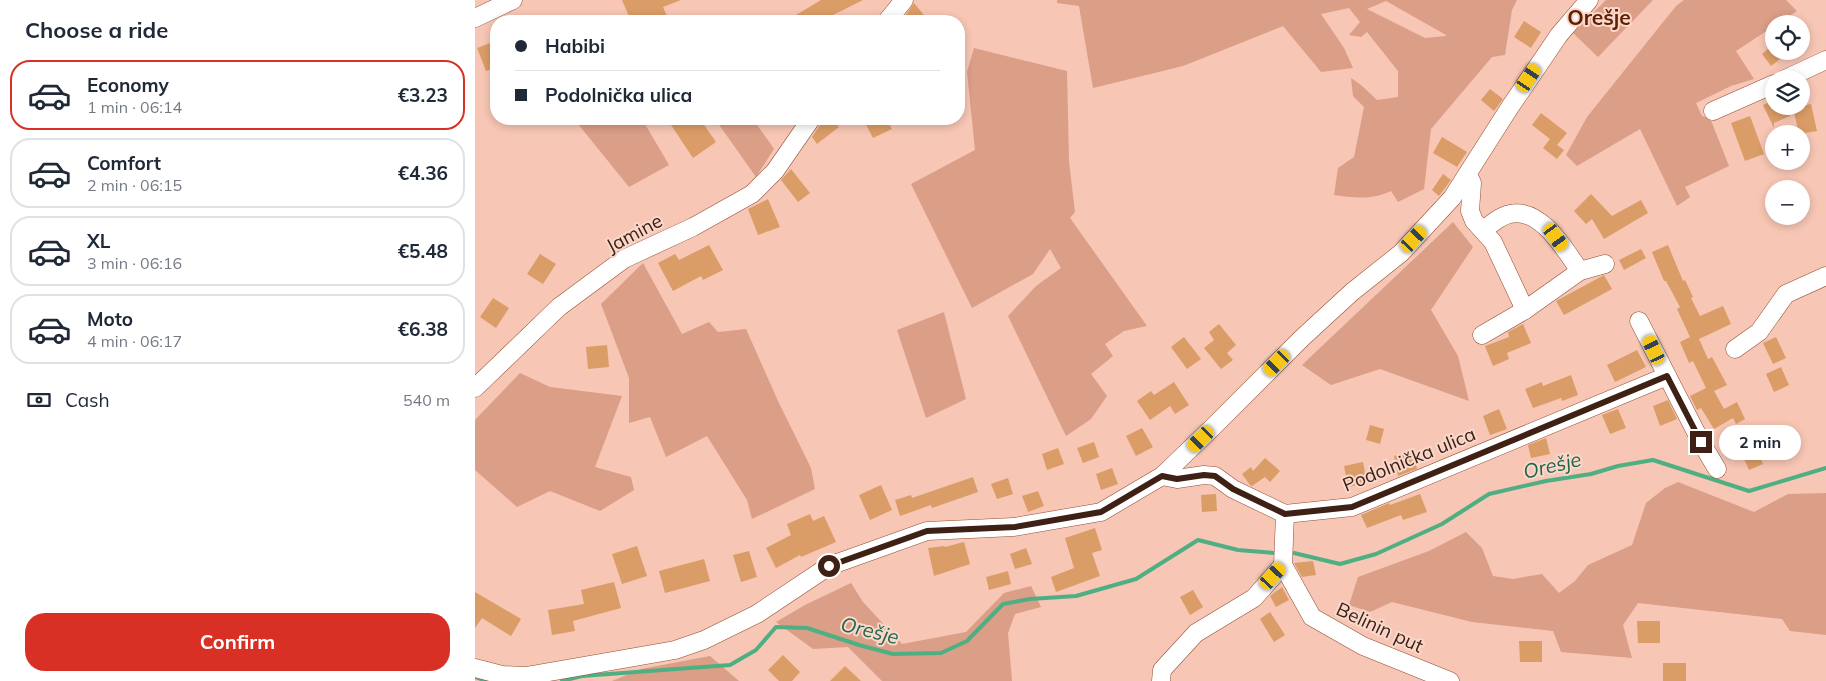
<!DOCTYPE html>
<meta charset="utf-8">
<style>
body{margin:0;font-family:Mulish,sans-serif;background:#f6f6f7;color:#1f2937;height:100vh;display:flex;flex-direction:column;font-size:19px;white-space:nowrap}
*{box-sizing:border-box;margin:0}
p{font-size:16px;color:#747a83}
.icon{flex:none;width:28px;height:28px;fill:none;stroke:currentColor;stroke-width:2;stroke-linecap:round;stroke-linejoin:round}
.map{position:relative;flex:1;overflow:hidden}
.side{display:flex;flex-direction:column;background:#fff;width:475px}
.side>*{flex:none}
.hud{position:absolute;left:15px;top:15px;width:475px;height:110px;border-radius:20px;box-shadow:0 2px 8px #0003;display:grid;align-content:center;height:110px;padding:0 25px;background:#fff}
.tools{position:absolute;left:1290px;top:15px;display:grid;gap:10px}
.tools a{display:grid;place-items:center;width:45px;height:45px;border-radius:50%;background:#fff;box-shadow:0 2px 8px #0003;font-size:25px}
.end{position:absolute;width:22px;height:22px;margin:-11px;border:6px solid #3e2014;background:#fff;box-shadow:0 0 0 2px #fff}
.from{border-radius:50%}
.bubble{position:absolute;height:35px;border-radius:18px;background:#fff;box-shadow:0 2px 8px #0003;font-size:16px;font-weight:700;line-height:35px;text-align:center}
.car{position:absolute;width:15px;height:30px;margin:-15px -8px;border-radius:6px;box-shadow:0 0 4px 1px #0007;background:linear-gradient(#f5c518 24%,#345 0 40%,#f5c518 0 76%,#345 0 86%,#f5c518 0)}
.hud b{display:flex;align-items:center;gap:18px;height:48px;font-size:19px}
.hud b+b{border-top:1px solid #e0e1e3}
.hud i{width:12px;height:12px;background:#1f2937}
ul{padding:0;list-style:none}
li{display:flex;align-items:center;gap:15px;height:70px;margin:0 10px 8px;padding:0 15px;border:2px solid #e0e1e3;border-radius:20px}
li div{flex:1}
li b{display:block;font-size:19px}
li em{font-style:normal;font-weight:700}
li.active{border-color:#d93025}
li>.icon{width:45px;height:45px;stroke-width:1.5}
h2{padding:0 25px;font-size:22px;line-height:60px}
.pay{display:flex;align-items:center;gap:12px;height:55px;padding:0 25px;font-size:19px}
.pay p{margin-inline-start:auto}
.button{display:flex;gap:10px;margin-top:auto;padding:10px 25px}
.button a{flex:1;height:58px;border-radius:20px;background:#d93025;color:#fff;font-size:20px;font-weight:700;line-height:58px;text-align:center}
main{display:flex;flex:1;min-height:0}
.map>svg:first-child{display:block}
.green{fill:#db9e87;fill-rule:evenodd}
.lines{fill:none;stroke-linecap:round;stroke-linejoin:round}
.stream{stroke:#4faf83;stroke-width:4}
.building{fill:#db9d67}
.minor-casing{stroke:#924d32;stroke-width:19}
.minor{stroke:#fff;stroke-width:18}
.route{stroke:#3e2014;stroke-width:6}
.labels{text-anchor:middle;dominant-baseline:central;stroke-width:4;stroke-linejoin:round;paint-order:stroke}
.street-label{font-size:19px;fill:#3e2014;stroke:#f9d8cb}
.water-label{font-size:20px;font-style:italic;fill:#1f6648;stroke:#f9d8cb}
.quarter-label{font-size:21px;font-weight:bold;fill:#612001;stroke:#f9d8cb}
</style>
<main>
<section class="side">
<h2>Choose a ride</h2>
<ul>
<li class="active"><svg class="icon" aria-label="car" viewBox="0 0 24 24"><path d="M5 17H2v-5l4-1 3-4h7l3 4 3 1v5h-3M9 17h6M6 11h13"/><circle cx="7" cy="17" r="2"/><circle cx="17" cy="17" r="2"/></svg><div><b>Economy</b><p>1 min · 06:14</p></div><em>€3.23</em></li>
<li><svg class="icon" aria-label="car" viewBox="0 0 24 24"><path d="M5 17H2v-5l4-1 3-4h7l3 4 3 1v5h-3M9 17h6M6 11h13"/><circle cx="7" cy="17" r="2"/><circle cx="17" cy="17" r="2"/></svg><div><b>Comfort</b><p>2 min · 06:15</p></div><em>€4.36</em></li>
<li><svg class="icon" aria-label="car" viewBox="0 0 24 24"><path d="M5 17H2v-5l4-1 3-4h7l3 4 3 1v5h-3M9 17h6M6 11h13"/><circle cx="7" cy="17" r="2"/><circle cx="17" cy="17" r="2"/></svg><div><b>XL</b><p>3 min · 06:16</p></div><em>€5.48</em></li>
<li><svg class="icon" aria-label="car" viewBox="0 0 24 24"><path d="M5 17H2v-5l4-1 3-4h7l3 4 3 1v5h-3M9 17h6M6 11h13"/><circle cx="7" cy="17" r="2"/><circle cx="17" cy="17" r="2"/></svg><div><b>Moto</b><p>4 min · 06:17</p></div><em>€6.38</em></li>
</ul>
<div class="pay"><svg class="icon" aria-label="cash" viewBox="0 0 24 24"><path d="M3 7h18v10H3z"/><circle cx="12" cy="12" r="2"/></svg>Cash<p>540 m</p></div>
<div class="button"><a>Confirm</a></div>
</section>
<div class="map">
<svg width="1351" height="681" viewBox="0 0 1351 681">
<rect width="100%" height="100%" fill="#f7c6b4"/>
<!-- green -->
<g class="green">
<path d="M582,0H1042L1037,10L1030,55L1017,57L956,129L949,189L923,202L916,191C897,200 880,198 859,195L863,168L879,157L889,107L878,96L876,78L886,85L902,100L923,97V71L892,32L886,37L874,35L885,22L874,8L846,14L869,48L878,68L846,72L808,26L708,66L618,88L604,6L582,3ZM911,1L971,35V36L950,38L892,9Z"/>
<polygon points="1131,0 1178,0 1123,57 1098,33"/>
<polygon points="1209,0 1311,0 1322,11 1302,24 1299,24 1299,26 1261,51 1279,79 1256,86 1221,103 1227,116 1235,118 1254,166 1210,187 1215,197 1202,206 1165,129 1102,166 1091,155 1112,117 1201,6"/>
<polygon points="499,48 592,71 594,162 600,212 595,218 672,326 649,331 630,344 638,356 616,374 632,396 616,419 591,436 533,316 561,286 586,268 575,249 558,274 497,308 436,184 500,150 492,72"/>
<polygon points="99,119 167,119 194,165 154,187"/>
<polygon points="240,119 278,119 299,149 281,177"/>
<polygon points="978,222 998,247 956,310 983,356 994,401 905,369 856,385 827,365"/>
<polygon points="168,263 207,334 234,322 243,332 271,329 303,401 336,468 340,489 277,519 272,500 232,436 191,457 175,417 154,423 154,378 126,304"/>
<polygon points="469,312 491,399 451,418 422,330"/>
<polygon points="45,373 75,387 147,396 120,467 156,477 159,490 125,511 75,491 42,507 0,470 0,420"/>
<polygon points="1203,482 1279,512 1313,494 1351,493 1351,635 1315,631 1307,619 1163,603 1148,625 1157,658 1086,652 1078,631 997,622 917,602 895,612 874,605 883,577 954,551 991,532 1007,548 1018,576 1038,579 1067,574 1084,593 1100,581 1113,565 1157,545 1171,503 1190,488"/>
<polygon points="376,583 388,602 427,644 491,632 529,593 556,586 566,607 540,614 533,633 537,681 407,681 373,647 338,649 301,622 330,605"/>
<polygon points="235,656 264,681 137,681 166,669"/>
</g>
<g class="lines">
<!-- stream -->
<g class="stream">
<polyline points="819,553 865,564 901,554 967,524 1014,494 1071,481 1116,474 1143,466 1178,460 1274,491 1351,468"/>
<polyline points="0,677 12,681"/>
<polyline points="87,681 107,676 255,665 281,650 301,627 332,628 384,645 418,654 466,653 492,641 528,604 555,599 601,596 661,579 723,540 763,550 799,553"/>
</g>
</g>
<!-- building -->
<g class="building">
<polygon points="147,0 206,0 188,7 194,21 156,21"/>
<polygon points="346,0 388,0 358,15 362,21 311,21"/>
<polygon points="439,3 449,15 442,21 434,21 430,16"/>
<polygon points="1049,21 1066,32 1056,48 1039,37"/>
<polygon points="18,42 21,51 21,68 11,71 2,48"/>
<polygon points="1299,44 1299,51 1315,51 1296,66 1287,54"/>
<polygon points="1015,89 1028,99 1019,111 1006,100"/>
<polygon points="1299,100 1299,106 1311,106 1315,116 1299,123 1299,128 1288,105"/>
<polygon points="1336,104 1342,131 1324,134 1318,108"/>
<polygon points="1066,113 1092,133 1082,145 1089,150 1082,159 1068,148 1075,139 1057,125"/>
<polygon points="1275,116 1289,154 1270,161 1256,123"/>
<polygon points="192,119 225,119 241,142 218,158"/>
<polygon points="346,119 357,119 364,127 342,144 337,137 345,125"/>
<polygon points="388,119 411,119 417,129 398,138"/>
<polygon points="967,137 992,152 982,167 958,153"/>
<polygon points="316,169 335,193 323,202 306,180"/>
<polygon points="968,174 976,180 964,196 957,190"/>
<polygon points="1116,194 1137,216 1166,200 1173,213 1129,239 1117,219 1111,224 1099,211"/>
<polygon points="293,199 305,227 283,235 273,209"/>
<polygon points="234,245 248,270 228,280 226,276 198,291 183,263 200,254 204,260"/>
<polygon points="1193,245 1208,281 1210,280 1218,297 1216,298 1225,316 1248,306 1256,324 1224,339 1233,359 1237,357 1252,385 1239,391 1249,409 1262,402 1270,419 1261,424 1258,418 1239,429 1226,408 1222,410 1215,396 1231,388 1218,361 1214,363 1205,342 1215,337 1202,309 1205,307 1191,281 1189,281 1177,252"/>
<polygon points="1166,249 1171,258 1149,270 1144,260"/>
<polygon points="65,254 81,264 68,284 52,274"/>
<polygon points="1129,275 1137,289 1089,315 1081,301"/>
<polygon points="18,298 34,308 21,328 5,317"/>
<polygon points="744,324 761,345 752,353 758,360 746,369 729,348 739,340 734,332"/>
<polygon points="1048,324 1056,343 1032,353 1034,359 1018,366 1010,346 1034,337 1033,332"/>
<polygon points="709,337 726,359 712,369 696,347"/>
<polygon points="1301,337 1311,358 1298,364 1288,343"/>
<polygon points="132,345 134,367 113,369 111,347"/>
<polygon points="1162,350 1171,367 1140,382 1132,365"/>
<polygon points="1306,367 1314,385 1299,392 1291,374"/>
<polygon points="1096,375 1103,395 1087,401 1086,398 1058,408 1050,389 1067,382 1068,386"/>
<polygon points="699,382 714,405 700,414 695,406 675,420 662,401 676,391 679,395"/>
<polygon points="1193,400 1202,419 1185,426 1178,406"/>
<polygon points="1024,409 1032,429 1015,435 1008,416"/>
<polygon points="1143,409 1151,428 1135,434 1127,415"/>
<polygon points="895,425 909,429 905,444 891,440"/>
<polygon points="667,428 678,447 661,456 651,436"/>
<polygon points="1071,438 1075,454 1056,458 1053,445"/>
<polygon points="619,442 624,457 608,463 602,448"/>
<polygon points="583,448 589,464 572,470 567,454"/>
<polygon points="1281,448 1288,464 1274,470 1267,454"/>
<polygon points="938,452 942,469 923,476 919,456"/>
<polygon points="790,458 805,471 795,482 790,477 777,486 775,485 767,474 776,467 778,471"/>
<polygon points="888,462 892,483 873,487 869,466"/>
<polygon points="637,468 643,484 626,490 621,474"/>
<polygon points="498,477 503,492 457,508 456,505 425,516 420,500 436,495 437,498"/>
<polygon points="533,478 538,494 522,499 516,484"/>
<polygon points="406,485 417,510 395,520 384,495"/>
<polygon points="563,491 569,506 553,512 547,496"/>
<polygon points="741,494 742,511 727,512 726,495"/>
<polygon points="945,494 952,512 928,520 926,515 892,528 886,515 914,503 915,505"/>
<polygon points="335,514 338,521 349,516 361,542 326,557 325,555 301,568 291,548 316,535 312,524"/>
<polygon points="620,528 627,550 617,553 625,576 581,592 576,577 599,568 590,538"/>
<polygon points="489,542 495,564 459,576 453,548 469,546 470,547"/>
<polygon points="162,546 172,576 147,584 137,554"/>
<polygon points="551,548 557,564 540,569 535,554"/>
<polygon points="274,551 282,577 266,582 258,555"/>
<polygon points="229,559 235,581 190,593 184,571"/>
<polygon points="838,561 841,575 827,577 819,563"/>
<polygon points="533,571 536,584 514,590 511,577"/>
<polygon points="139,582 146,608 98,621 100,631 77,635 73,610 109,604 106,590"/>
<polygon points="807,587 814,600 801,607 795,596"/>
<polygon points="718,590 728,607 715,615 705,597"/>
<polygon points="0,592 46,619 36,636 7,618 0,628"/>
<polygon points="795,612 810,635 799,642 785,619"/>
<polygon points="1162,621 1185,621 1185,643 1163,643"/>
<polygon points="1044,641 1067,641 1067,662 1045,662"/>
<polygon points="308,655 325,672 317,681 304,681 293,670"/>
<rect x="1188" y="663" width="23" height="18"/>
<polygon points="370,666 386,681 355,681"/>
</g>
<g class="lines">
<!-- minor casing -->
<g class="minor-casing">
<g id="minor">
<polyline points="0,18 38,0"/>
<polyline points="412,21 429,0"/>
<polyline points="1310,79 1351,60"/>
<polyline points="1238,111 1299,84"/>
<polyline points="993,175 997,183 995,211 999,221 1018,242 1050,310"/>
<path d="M1009,230C1016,224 1025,216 1035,214C1066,207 1090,250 1105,271"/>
<polyline points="1164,321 1226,442 1242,469"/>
<polyline points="1007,335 1050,310 1105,271 1130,264"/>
<polyline points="1260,349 1284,332 1311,294 1351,276"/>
<polyline points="0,388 84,307 149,259 218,227 277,194 300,171 336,119"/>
<polyline points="687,476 702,479 729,475 740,476 758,489 810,514 877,507 1192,376"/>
<polyline points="810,514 808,565 837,617 888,646 975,681"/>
<polyline points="0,668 27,675 51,676 200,650 229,640 282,614 354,566 452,531 539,527 626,512 687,476 739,426 827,338 877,292 926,253 977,198 1035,107 1084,35 1114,0"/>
<polyline points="686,681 687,670 721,633 779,598 808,565"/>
</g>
</g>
<!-- minor -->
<use href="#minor" class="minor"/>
</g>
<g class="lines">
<!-- route -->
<polyline class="route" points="354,566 452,531 540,527 626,512 687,476 702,479 729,475 740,476 758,489 810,514 877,507 1192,376 1226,442"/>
</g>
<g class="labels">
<!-- street labels -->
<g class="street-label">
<text transform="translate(159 233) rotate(-28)">Jamine</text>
<text transform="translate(934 459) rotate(-22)">Podolnička ulica</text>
<text transform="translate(905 627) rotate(25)">Belinin put</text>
</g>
<!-- water labels -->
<g class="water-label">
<text transform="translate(1077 465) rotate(-13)">Orešje</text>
<text transform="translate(395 630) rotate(14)">Orešje</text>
</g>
<!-- quarter labels -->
<g class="quarter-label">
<text x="1124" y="17">Orešje</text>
</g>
</g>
</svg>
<div class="tools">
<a><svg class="icon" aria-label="locate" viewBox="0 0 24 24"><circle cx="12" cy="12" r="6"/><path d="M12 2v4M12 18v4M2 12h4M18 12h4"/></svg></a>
<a><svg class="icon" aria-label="layers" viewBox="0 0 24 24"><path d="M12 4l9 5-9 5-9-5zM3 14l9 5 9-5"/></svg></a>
<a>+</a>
<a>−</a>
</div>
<i class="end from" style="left:354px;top:566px"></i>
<i class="end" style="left:1226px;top:442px"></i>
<div class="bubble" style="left:1244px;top:425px;width:82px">2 min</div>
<i class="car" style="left:1054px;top:78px;rotate:34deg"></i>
<i class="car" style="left:1081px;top:237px;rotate:144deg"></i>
<i class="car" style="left:939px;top:239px;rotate:43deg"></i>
<i class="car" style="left:1179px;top:350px;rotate:335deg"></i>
<i class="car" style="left:802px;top:363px;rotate:225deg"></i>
<i class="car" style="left:726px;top:439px;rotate:226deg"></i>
<i class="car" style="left:798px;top:576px;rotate:42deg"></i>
<div class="hud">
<b><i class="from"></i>Habibi</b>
<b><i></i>Podolnička ulica</b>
</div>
</div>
</main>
